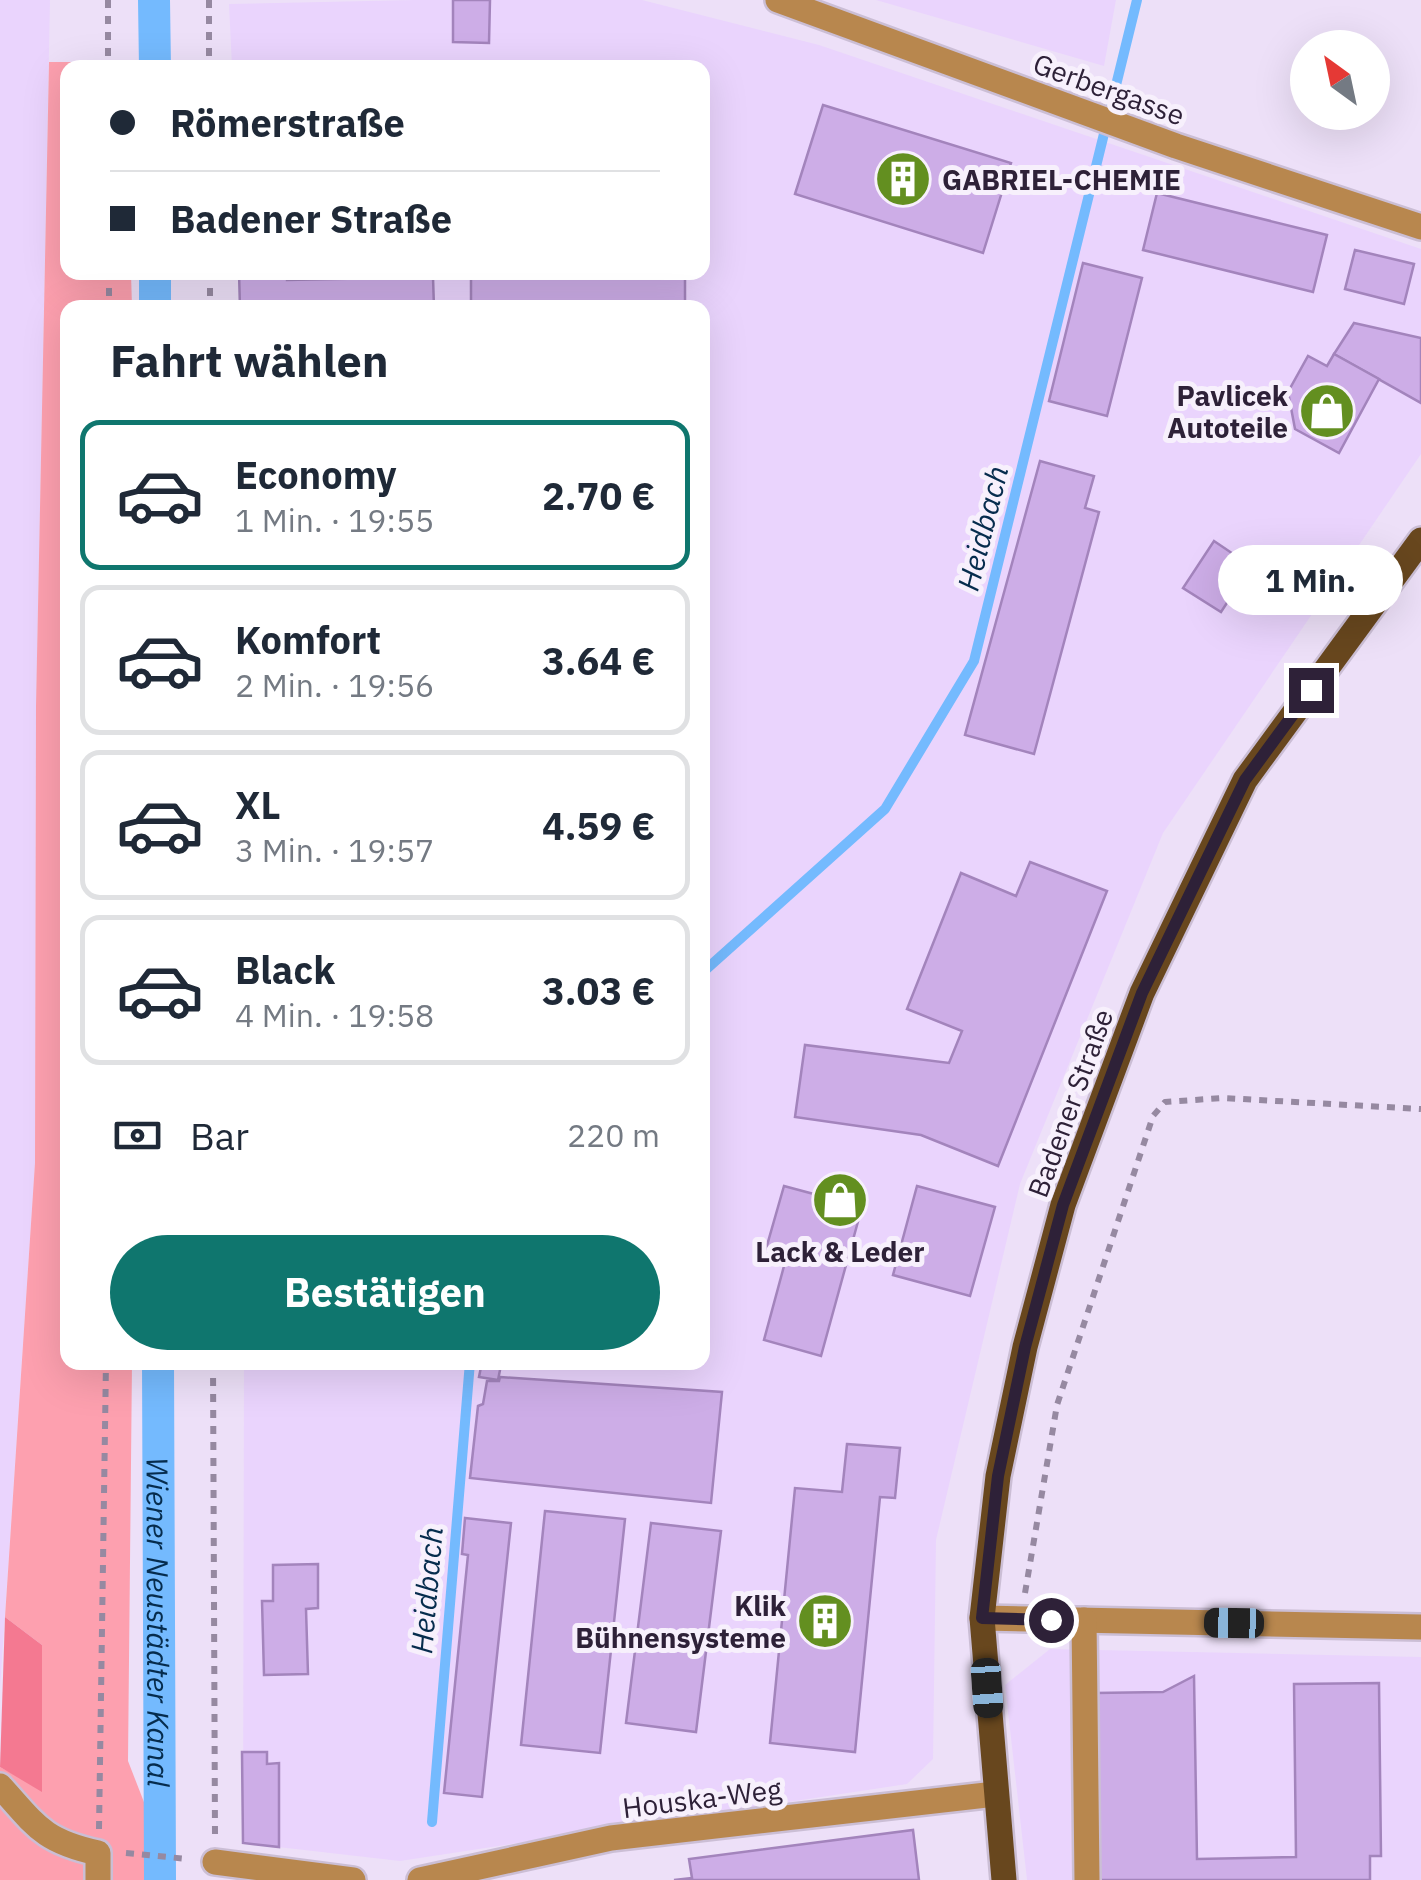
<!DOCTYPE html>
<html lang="de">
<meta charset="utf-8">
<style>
body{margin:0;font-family:"IBM Plex Sans",sans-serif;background:#f2f2f3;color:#1f2937;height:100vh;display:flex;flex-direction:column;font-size:38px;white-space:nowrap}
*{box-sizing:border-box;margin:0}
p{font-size:32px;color:#747a83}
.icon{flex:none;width:55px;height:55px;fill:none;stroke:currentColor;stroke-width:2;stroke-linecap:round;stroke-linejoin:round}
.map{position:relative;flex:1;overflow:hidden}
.sheet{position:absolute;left:60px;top:300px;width:650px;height:1070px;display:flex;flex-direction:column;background:#fff;border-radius:20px;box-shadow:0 10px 40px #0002}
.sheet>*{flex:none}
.guide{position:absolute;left:60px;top:60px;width:650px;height:220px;border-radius:20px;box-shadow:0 10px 40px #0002;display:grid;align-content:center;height:220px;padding:0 50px;background:#fff}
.needle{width:65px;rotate:327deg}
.fabs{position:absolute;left:1290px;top:30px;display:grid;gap:20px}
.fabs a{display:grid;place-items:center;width:100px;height:100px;border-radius:50%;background:#fff;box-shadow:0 10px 40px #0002;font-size:50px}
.end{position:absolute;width:45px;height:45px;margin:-22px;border:12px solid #2e2138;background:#fff;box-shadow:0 0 0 5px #fff}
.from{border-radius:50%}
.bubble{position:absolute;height:70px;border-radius:35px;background:#fff;box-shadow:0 10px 40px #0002;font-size:32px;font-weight:800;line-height:70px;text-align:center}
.car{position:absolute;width:30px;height:60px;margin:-30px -15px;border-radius:12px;box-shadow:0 0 8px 2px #0007;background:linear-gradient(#222 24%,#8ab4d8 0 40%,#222 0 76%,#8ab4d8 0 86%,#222 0)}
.guide b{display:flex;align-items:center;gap:35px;height:95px;font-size:38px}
.guide b+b{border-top:2px solid #e0e1e3}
.guide i{width:25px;height:25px;background:#1f2937}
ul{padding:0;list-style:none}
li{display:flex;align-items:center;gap:30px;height:150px;margin:0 20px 15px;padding:0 30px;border:5px solid #e0e1e3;border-radius:20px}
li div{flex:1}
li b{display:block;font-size:38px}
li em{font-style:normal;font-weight:800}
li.current{border-color:#0f766e}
li>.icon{width:90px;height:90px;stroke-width:1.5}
h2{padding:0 50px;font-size:45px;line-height:120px}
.pay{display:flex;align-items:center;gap:25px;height:110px;padding:0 50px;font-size:38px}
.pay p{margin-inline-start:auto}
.action{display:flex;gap:20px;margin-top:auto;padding:20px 50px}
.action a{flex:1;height:115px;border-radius:60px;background:#0f766e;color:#fff;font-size:40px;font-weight:800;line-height:115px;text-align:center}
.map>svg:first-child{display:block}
.built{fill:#ead4fd}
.green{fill:#fda0af}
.forest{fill:#f47991}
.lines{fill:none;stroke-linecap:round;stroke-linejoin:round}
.stream{stroke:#74bafe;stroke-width:10}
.canal{stroke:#74bafe;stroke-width:32}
.building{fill:#cdade7;stroke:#a384bc;stroke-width:2.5}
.minor-casing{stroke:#cbbed5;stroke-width:30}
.major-casing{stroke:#cbbed5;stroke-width:30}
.path{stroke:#9689a1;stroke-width:6;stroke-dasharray:8 8;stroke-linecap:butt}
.minor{stroke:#b8874e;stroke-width:25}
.major{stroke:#68471e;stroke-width:25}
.route{stroke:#2e2138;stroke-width:12}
.labels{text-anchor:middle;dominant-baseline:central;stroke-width:10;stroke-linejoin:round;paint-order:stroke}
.street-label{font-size:28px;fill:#2e2138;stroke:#f7f0fc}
.poi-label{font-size:28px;font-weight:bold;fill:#2e2138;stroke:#f7f0fc;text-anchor:end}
.water-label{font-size:30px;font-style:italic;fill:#062c4d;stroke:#f7f0fc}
</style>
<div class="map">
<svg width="1421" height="1880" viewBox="0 0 1421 1880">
<rect width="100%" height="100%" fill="#ede0f8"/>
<!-- built -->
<g class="built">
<polygon points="0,0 50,0 36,706 35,1163 0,1689"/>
<polygon points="414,0 642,0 819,45 1421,249 1421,454 1163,833 1020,1184 936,1540 933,1759 907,1784 400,1861 243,1843 244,1363 702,1362 702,308 240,307 239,273 702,272 702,68 232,67 229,4"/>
<polygon points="876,0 1116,0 1104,66"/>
<polygon points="1050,1649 1421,1657 1421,1880 1027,1880 1005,1685"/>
</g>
<!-- green -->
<polygon class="green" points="49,62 130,62 130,67 68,68 68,272 131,273 132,307 68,308 68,1362 132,1363 128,1761 156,1833 155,1880 0,1880 0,1767 42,1790 42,1645 5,1617 35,1163 36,706"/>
<!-- forest -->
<polygon class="forest" points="5,1617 42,1645 42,1792 0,1767"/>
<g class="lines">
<!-- stream -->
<g class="stream">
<polyline points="702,973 885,809 974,661 1137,0"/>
<polyline points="432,1822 470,1362"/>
</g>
<!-- canal -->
<g class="canal">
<polyline points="154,0 155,68"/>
<polyline points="155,272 155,308"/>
<path id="s1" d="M158,1362L160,1880"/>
</g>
</g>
<!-- building -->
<g class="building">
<polygon points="453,0 490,0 489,43 453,42"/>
<polygon points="823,105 1011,163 983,253 795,194"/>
<polygon points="1157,193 1327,235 1313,292 1143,250"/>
<polygon points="1355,250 1414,264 1404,304 1345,289"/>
<polygon points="1083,263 1142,278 1107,416 1049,401"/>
<polygon points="239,272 286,272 287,280 433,277 434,308 240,308"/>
<rect x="471" y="272" width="214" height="36"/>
<polygon points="1354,323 1421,338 1421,403 1334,354"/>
<polygon points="1334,354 1379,379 1339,453 1295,429 1288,392 1308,356 1327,366"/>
<polygon points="1040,461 1094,476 1085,508 1099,512 1034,754 965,735"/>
<polygon points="1214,541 1251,566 1221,612 1183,588"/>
<polygon points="1030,862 1107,891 998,1166 921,1135 795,1117 805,1045 949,1063 962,1031 907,1009 961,873 1016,896"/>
<polygon points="784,1186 862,1207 821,1356 764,1340 787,1255 766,1249"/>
<polygon points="917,1186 995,1207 970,1296 893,1275"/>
<polygon points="482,1362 501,1365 498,1380 479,1377"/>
<polygon points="500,1377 722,1392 711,1503 470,1478 478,1406 483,1404 487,1381 499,1381"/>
<polygon points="847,1444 900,1448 895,1498 880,1497 855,1752 770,1743 795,1488 842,1492"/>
<polygon points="545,1511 625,1519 600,1753 521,1745"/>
<polygon points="465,1518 511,1523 482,1797 444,1793 468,1555 462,1554"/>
<polygon points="651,1523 721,1531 696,1732 626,1723"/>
<polygon points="318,1564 318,1608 306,1609 308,1674 264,1675 262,1601 273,1601 273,1565"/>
<polygon points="1194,1676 1197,1859 1296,1857 1294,1684 1379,1683 1381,1856 1370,1856 1370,1880 1097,1880 1095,1693 1163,1692"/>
<polygon points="242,1752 267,1752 267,1764 279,1763 279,1847 243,1843"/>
<polygon points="913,1830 919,1880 674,1880 692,1878 689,1859"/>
</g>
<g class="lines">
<!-- minor casing -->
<g class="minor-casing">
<g id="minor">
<polyline points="778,0 1176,146 1421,227"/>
<polyline points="982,1618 1421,1627"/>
<polyline points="1084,1620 1087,1880"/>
<path d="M0,1786C36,1826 43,1841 98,1853V1880"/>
<polyline points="215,1862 353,1880"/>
<polyline points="420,1880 611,1838 995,1794"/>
</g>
</g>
<!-- major casing -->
<g class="major-casing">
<polyline id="major" points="1004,1880 982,1618 998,1476 1025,1347 1063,1205 1142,993 1245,780 1421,540"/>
</g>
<!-- path -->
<g class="path">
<polyline points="108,0 108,68"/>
<polyline points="209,0 209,68"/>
<polyline points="109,272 109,308"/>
<polyline points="210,272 210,308"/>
<polyline points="213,1362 215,1836"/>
<polyline points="1025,1593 1057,1405 1153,1116 1165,1102 1223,1098 1421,1109"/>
<polyline points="99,1829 106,1362"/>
<polyline points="126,1853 188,1859"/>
</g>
<!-- minor -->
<use href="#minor" class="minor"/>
<!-- major -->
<use href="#major" class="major"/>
</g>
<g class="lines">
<!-- route -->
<polyline class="route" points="1051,1620 982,1618 998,1476 1025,1347 1063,1205 1142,993 1245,780 1311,690"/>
</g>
<!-- icons -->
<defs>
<g id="building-disc" transform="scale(2.875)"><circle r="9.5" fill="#638f20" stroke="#f7f0fc"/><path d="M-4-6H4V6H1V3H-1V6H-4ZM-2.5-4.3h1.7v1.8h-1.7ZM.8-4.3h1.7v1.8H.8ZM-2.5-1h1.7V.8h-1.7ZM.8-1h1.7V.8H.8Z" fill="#fff"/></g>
<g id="shop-disc" transform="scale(2.875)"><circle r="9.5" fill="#638f20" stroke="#f7f0fc"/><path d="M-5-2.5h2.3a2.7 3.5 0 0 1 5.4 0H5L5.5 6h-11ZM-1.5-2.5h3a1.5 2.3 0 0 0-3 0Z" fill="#fff"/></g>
</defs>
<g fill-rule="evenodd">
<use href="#building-disc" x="903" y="179"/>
<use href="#shop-disc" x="1327" y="411"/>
<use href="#shop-disc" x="840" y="1200"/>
<use href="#building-disc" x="825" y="1621"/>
</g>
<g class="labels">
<!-- street labels -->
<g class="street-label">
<text transform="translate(1109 89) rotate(20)">Gerbergasse</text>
<text transform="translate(1070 1103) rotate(-70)">Badener Straße</text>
<text transform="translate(702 1798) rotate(-7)">Houska-Weg</text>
</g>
<!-- poi labels -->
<g class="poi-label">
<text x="942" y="179" text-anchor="start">GABRIEL-CHEMIE</text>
<text x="1288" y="395">Pavlicek<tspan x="1288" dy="32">Autoteile</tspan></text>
<text x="840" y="1251" text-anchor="middle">Lack &amp; Leder</text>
<text x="786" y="1605">Klik<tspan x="786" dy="32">Bühnensysteme</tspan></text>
</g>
<!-- water labels -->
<g class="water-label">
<text transform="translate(982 528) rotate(-76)">Heidbach</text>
<text transform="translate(426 1590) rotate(-85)">Heidbach</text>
<text stroke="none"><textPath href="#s1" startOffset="260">Wiener Neustädter Kanal</textPath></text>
</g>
</g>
</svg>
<div class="fabs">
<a><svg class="needle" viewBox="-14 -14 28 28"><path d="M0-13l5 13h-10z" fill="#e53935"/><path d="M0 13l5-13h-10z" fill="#747a83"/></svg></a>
</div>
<i class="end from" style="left:1051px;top:1620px"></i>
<i class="end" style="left:1311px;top:690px"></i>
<div class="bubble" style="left:1218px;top:545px;width:185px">1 Min.</div>
<i class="car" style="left:1234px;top:1623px;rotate:271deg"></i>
<i class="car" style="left:987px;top:1688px;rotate:176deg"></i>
<div class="guide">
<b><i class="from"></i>Römerstraße</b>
<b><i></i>Badener Straße</b>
</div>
<section class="sheet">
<h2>Fahrt wählen</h2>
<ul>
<li class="current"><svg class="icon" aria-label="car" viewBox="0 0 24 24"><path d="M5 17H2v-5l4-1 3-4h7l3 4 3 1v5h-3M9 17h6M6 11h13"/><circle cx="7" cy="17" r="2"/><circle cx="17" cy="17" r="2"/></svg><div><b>Economy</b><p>1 Min. · 19:55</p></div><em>2.70 €</em></li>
<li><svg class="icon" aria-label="car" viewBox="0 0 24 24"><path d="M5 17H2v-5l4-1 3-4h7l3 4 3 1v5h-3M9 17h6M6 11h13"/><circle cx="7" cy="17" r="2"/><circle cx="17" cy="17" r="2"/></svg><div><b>Komfort</b><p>2 Min. · 19:56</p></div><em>3.64 €</em></li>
<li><svg class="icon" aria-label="car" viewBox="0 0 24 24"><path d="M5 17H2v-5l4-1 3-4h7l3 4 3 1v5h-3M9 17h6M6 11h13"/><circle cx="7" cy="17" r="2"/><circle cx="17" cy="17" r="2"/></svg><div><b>XL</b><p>3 Min. · 19:57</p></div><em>4.59 €</em></li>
<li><svg class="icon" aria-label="car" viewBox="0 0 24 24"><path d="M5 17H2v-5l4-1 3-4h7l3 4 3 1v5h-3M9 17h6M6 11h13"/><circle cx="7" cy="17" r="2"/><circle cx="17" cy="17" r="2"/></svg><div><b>Black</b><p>4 Min. · 19:58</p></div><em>3.03 €</em></li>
</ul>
<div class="pay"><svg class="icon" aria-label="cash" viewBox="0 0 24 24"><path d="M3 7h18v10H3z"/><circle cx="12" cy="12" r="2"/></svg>Bar<p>220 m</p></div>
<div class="action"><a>Bestätigen</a></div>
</section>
</div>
